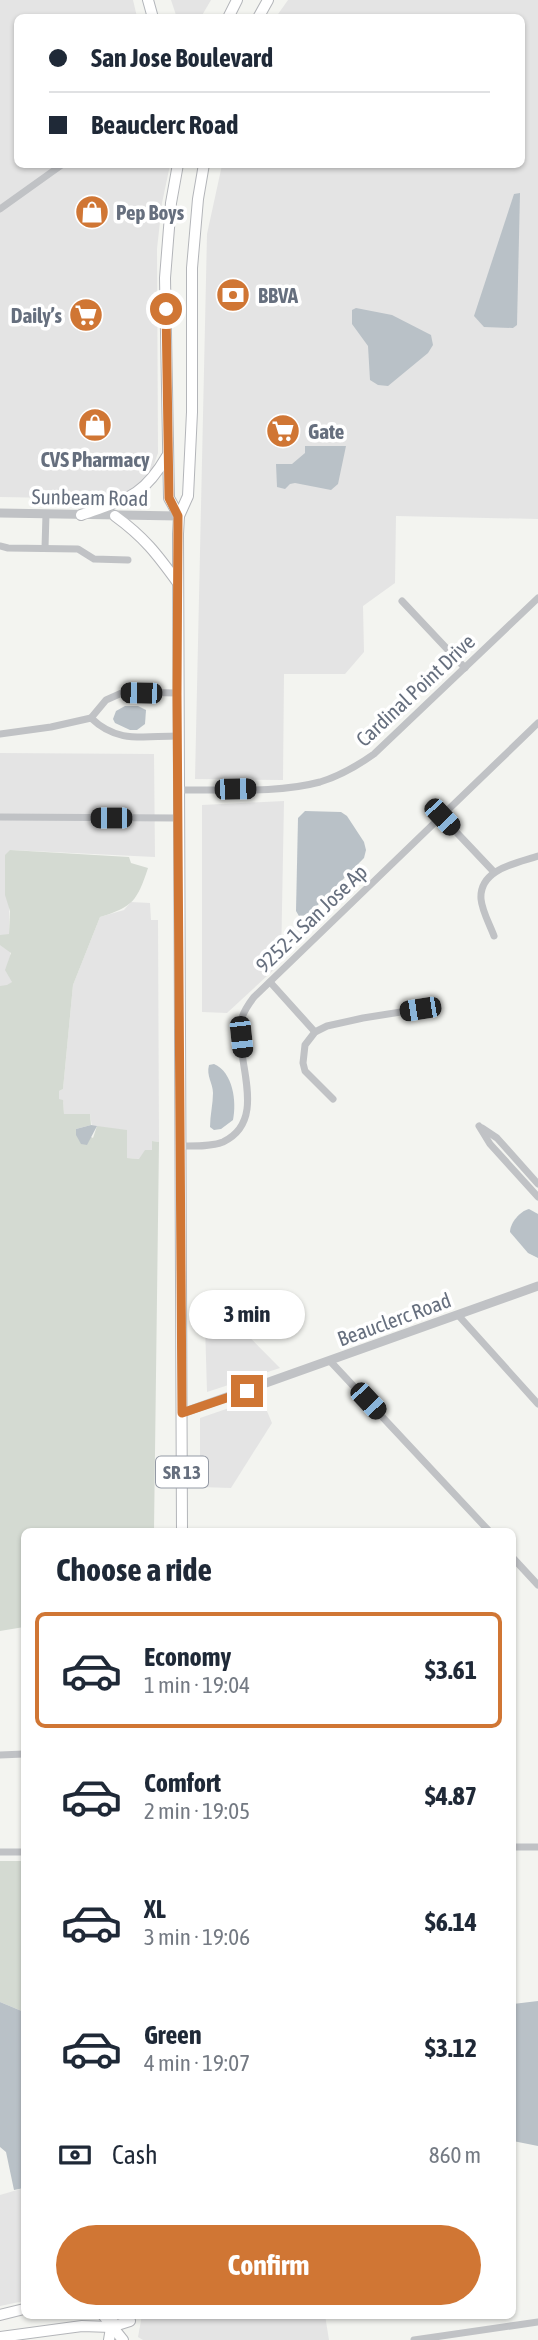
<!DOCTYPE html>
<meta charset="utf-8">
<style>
body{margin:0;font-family:"Asap Condensed",sans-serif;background:#f2f2f3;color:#1f2937;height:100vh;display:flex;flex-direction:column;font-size:26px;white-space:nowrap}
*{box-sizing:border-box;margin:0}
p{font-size:23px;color:#747a83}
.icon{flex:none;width:38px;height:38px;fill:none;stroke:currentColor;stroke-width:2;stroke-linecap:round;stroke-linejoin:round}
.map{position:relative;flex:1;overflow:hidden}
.details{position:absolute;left:21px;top:1528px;width:495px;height:791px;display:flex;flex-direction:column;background:#fff;border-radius:10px;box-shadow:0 2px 5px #0004}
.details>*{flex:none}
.guide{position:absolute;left:14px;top:14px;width:511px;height:154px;border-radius:10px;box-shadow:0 2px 5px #0004;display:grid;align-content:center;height:154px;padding:0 35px;background:#fff}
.end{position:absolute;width:32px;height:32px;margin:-16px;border:9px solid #d07634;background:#fff;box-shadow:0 0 0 4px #fff}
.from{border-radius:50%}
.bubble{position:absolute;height:49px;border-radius:24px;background:#fff;box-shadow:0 2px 5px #0004;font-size:23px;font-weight:700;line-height:49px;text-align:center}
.car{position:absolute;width:21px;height:42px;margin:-21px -10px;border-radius:9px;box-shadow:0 0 5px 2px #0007;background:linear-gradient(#222 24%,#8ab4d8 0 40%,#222 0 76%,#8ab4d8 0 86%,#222 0)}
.guide b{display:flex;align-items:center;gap:24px;height:66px;font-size:26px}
.guide b+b{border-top:2px solid #e0e1e3}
.guide i{width:18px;height:18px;background:#1f2937}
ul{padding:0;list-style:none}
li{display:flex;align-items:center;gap:21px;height:116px;margin:0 14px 10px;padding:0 21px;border:4px solid transparent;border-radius:10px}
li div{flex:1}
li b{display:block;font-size:26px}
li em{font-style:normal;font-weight:700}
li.on{border-color:#d07634}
li>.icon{width:63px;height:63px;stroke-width:1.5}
h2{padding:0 35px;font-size:32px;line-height:84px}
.pay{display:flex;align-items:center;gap:18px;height:77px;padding:0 35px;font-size:26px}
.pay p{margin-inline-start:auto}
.action{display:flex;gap:14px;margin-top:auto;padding:14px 35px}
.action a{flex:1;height:80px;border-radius:42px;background:#d07634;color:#fff;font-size:28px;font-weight:700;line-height:80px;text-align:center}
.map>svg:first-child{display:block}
.built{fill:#e4e4e4}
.green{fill:#d4dad2}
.water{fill:#b9c1c7}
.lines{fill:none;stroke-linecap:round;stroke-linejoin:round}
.secondary-casing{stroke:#b2b5ba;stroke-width:12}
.primary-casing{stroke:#b3b5b9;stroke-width:12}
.minor{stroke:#c0c2c5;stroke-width:7}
.tertiary{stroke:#c0c2c5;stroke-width:9}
.secondary{stroke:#fff;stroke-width:10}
.primary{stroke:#fff;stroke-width:10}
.route{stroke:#d07634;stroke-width:9}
.labels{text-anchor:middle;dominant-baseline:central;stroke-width:7;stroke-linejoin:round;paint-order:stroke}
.shield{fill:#fff;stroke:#949aa5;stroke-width:2}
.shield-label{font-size:19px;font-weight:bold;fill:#666f7e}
.poi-label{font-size:21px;font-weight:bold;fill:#666f7e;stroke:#fff;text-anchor:start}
.street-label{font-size:21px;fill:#666f7e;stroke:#fff}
</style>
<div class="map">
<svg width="538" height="2340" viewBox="0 0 538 2340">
<rect width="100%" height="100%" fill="#f3f4f0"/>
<!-- built -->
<g class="built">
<polygon points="0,0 133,0 137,17 18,18 18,164 170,165 162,203 157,249 158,453 152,470 139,487 126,494 110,499 0,497"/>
<polygon points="171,0 211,0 201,17 177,18"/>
<polygon points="288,0 538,0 538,519 396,516 395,583 363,606 364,652 345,674 284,674 283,780 195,779 207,234 222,165 522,164 522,18 276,17"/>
<polygon points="0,753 154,754 155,857 10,850 9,935 12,982 0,999"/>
<polygon points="284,801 281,963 227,1013 202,1012 202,805"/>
<polygon points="131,902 150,903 151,920 158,920 159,1142 152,1141 152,1150 140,1159 127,1158 97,1126 92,1127 90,1114 64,1114 63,1101 59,1100 59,1091 63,1089 73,985 100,917 124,910"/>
<polygon points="204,1291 280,1368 207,1392"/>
<polygon points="261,1397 272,1423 231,1488 200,1487 200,1418"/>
<polygon points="24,2188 24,2301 0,2306 0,2195"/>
<polygon points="142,2315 325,2315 329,2340 143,2340 138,2337"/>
</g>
<!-- green -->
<g class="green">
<path d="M10,850L129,857L131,863L148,868C137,901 133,907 100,917L73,985L63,1089L59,1091V1099L63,1100L64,1114H90L91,1125L76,1129L93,1138L97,1126L127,1130V1158L139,1159L145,1150H152V1141L159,1142L154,1531H24V1627L0,1631V986L7,985L12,982L5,970L11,953L0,945V935L9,934L10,911L5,895V855Z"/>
<polygon points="0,1861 24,1861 24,2012 0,2002"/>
</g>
<!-- water -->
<g class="water">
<polygon points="520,193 517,325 513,328 484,327 474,316 514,194"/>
<polygon points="356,308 392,315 431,335 433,345 428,353 388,386 378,385 370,380 368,346 352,324 352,310"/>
<polygon points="305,446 346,446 338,484 331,490 295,483 290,484 285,489 277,487 276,464 292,464 305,453"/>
<polygon points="125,706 138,706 146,710 145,724 137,730 130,730 115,723 113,719 116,711"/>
<polygon points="305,811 341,812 347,816 364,842 366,850 364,858 308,915 299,916 296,911 298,818"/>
<path d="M214,1064C233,1072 237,1102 233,1120L221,1129L214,1130L210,1127C210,1115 213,1104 213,1093C213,1083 206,1076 209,1065Z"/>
<polygon points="91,1125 97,1126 87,1145 81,1144 76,1135 76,1129"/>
<path d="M529,1209L538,1214V1258L528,1253L510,1232C510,1223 520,1211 529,1209Z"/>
<polygon points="538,2001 538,2146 513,2141 513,2004"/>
<polygon points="0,2002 24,2012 24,2188 14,2190 6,2152 0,2147"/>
</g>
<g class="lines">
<!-- secondary casing -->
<g class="secondary-casing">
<polyline id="secondary" points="148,0 153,18"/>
</g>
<!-- primary casing -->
<g class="primary-casing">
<g id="primary">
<polyline points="228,18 237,0"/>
<polyline points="258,18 268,0"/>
<polyline points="178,164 171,203 165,278 169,498 179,516"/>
<path d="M81,515C125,499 142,499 167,456"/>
<path d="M115,516C144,537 157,554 178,583"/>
<polyline points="182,1531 178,534 179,516 188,496 192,412 192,268 198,199 204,164"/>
<polyline points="0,2315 24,2309"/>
<polyline points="103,2315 123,2340"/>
<polyline points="0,2337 82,2326 111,2327 130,2321"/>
<polyline points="109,2340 113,2315"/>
</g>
</g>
<!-- minor -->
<g class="minor">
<polyline points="0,209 63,164"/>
<polyline points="0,546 8,548 78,549 94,559 128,560"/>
<polyline points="45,548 46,514"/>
<polyline points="402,601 465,668"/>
<path d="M91,718C118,744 143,736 178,736"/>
<polyline points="0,734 51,727 91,718 106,700 124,692 177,693"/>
<path d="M178,790C224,789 275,794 320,782C340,776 357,766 374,754L538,598"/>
<polyline points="0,817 178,818"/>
<polyline points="442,817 494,872"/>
<path d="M494,936C490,925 482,911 481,899C479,869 517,863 538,856"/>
<polyline points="270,982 315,1032"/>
<polyline points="333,1099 305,1071 303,1063 305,1045 315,1032 327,1026 363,1018 420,1009"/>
<polyline points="479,1126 490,1144 538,1197"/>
<polyline points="482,1128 497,1138 538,1184"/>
<path d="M179,1146C193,1146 210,1147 223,1142C268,1121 237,1063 240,1026C241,1015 247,1006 254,997L538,723"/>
<polyline points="458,1315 538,1404"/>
<polyline points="330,1361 489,1531"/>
<polyline points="513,1558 538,1585"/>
<polyline points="0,1755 24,1754"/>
<polyline points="513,1847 538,1847"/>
<polyline points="0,1852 24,1852"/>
<polyline points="414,2340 538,2322"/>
</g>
<!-- tertiary -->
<g class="tertiary">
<polyline points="0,513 179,516"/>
<polyline points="182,1413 538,1286"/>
</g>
<!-- secondary -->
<use href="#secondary" class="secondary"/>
<!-- primary -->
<use href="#primary" class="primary"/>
</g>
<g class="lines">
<!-- route -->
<polyline class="route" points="166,309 169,498 178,516 177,694 182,1413 247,1391"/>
</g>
<!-- icons -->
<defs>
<g id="shop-disc" transform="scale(1.75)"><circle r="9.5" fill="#d07634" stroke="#fff"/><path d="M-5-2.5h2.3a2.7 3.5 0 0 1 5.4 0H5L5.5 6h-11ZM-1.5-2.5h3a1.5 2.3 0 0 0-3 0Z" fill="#fff"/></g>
<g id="bank-disc" transform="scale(1.75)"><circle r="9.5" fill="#d07634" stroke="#fff"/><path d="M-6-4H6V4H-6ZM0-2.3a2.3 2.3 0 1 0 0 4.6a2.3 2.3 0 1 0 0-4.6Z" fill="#fff"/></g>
<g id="supermarket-disc" transform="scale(1.75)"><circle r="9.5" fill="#d07634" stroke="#fff"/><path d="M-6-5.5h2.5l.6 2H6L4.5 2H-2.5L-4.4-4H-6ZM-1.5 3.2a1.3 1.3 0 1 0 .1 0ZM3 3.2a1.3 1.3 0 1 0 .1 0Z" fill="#fff"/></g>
</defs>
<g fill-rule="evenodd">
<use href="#shop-disc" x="92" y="212"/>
<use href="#bank-disc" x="233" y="295"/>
<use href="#supermarket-disc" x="86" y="315"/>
<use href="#shop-disc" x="95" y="425"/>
<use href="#supermarket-disc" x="283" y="431"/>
</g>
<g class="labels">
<!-- shield labels -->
<rect class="shield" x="156" y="1456.5" width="52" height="31" rx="5"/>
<g class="shield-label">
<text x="182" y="1472">SR 13</text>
</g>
<!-- poi labels -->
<g class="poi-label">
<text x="116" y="212">Pep Boys</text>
<text x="258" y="295">BBVA</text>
<text x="62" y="315" text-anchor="end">Daily’s</text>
<text x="308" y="431">Gate</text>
<text x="95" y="459" text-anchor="middle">CVS Pharmacy</text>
</g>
<!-- street labels -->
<g class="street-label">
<text transform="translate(90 497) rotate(1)">Sunbeam Road</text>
<text transform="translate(415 690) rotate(-43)">Cardinal Point Drive</text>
<text transform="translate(311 918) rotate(-44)">9252-1 San Jose Ap</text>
<text transform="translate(394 1319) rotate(-20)">Beauclerc Road</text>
</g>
</g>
</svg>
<i class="end from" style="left:166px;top:309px"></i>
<i class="end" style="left:247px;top:1391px"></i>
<div class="bubble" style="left:189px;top:1290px;width:116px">3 min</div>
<i class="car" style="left:141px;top:693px;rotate:271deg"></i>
<i class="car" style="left:235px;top:789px;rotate:89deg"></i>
<i class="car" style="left:442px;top:817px;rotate:137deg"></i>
<i class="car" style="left:111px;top:818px;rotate:270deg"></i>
<i class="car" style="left:420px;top:1009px;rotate:261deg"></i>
<i class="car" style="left:241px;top:1037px;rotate:174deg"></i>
<i class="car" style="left:368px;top:1401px;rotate:137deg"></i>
<div class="guide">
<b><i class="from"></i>San Jose Boulevard</b>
<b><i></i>Beauclerc Road</b>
</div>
<section class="details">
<h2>Choose a ride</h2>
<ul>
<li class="on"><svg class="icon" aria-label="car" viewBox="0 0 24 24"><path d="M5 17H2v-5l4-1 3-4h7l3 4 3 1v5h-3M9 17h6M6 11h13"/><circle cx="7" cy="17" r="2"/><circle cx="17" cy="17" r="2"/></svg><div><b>Economy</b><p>1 min · 19:04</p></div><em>$3.61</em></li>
<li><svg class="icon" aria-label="car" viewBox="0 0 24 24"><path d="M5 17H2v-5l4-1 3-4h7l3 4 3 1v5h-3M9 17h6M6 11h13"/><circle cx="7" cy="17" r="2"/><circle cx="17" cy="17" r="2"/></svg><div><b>Comfort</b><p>2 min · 19:05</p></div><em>$4.87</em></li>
<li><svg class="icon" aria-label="car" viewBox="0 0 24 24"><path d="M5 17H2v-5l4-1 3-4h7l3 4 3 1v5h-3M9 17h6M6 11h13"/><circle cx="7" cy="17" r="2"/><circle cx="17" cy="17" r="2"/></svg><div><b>XL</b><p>3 min · 19:06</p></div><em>$6.14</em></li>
<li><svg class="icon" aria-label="car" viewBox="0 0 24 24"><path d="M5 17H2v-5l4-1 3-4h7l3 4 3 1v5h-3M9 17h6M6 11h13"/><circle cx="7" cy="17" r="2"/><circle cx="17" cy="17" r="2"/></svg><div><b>Green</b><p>4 min · 19:07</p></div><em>$3.12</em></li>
</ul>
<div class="pay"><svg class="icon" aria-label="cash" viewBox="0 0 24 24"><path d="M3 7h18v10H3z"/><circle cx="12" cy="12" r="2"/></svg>Cash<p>860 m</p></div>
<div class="action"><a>Confirm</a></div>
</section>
</div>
